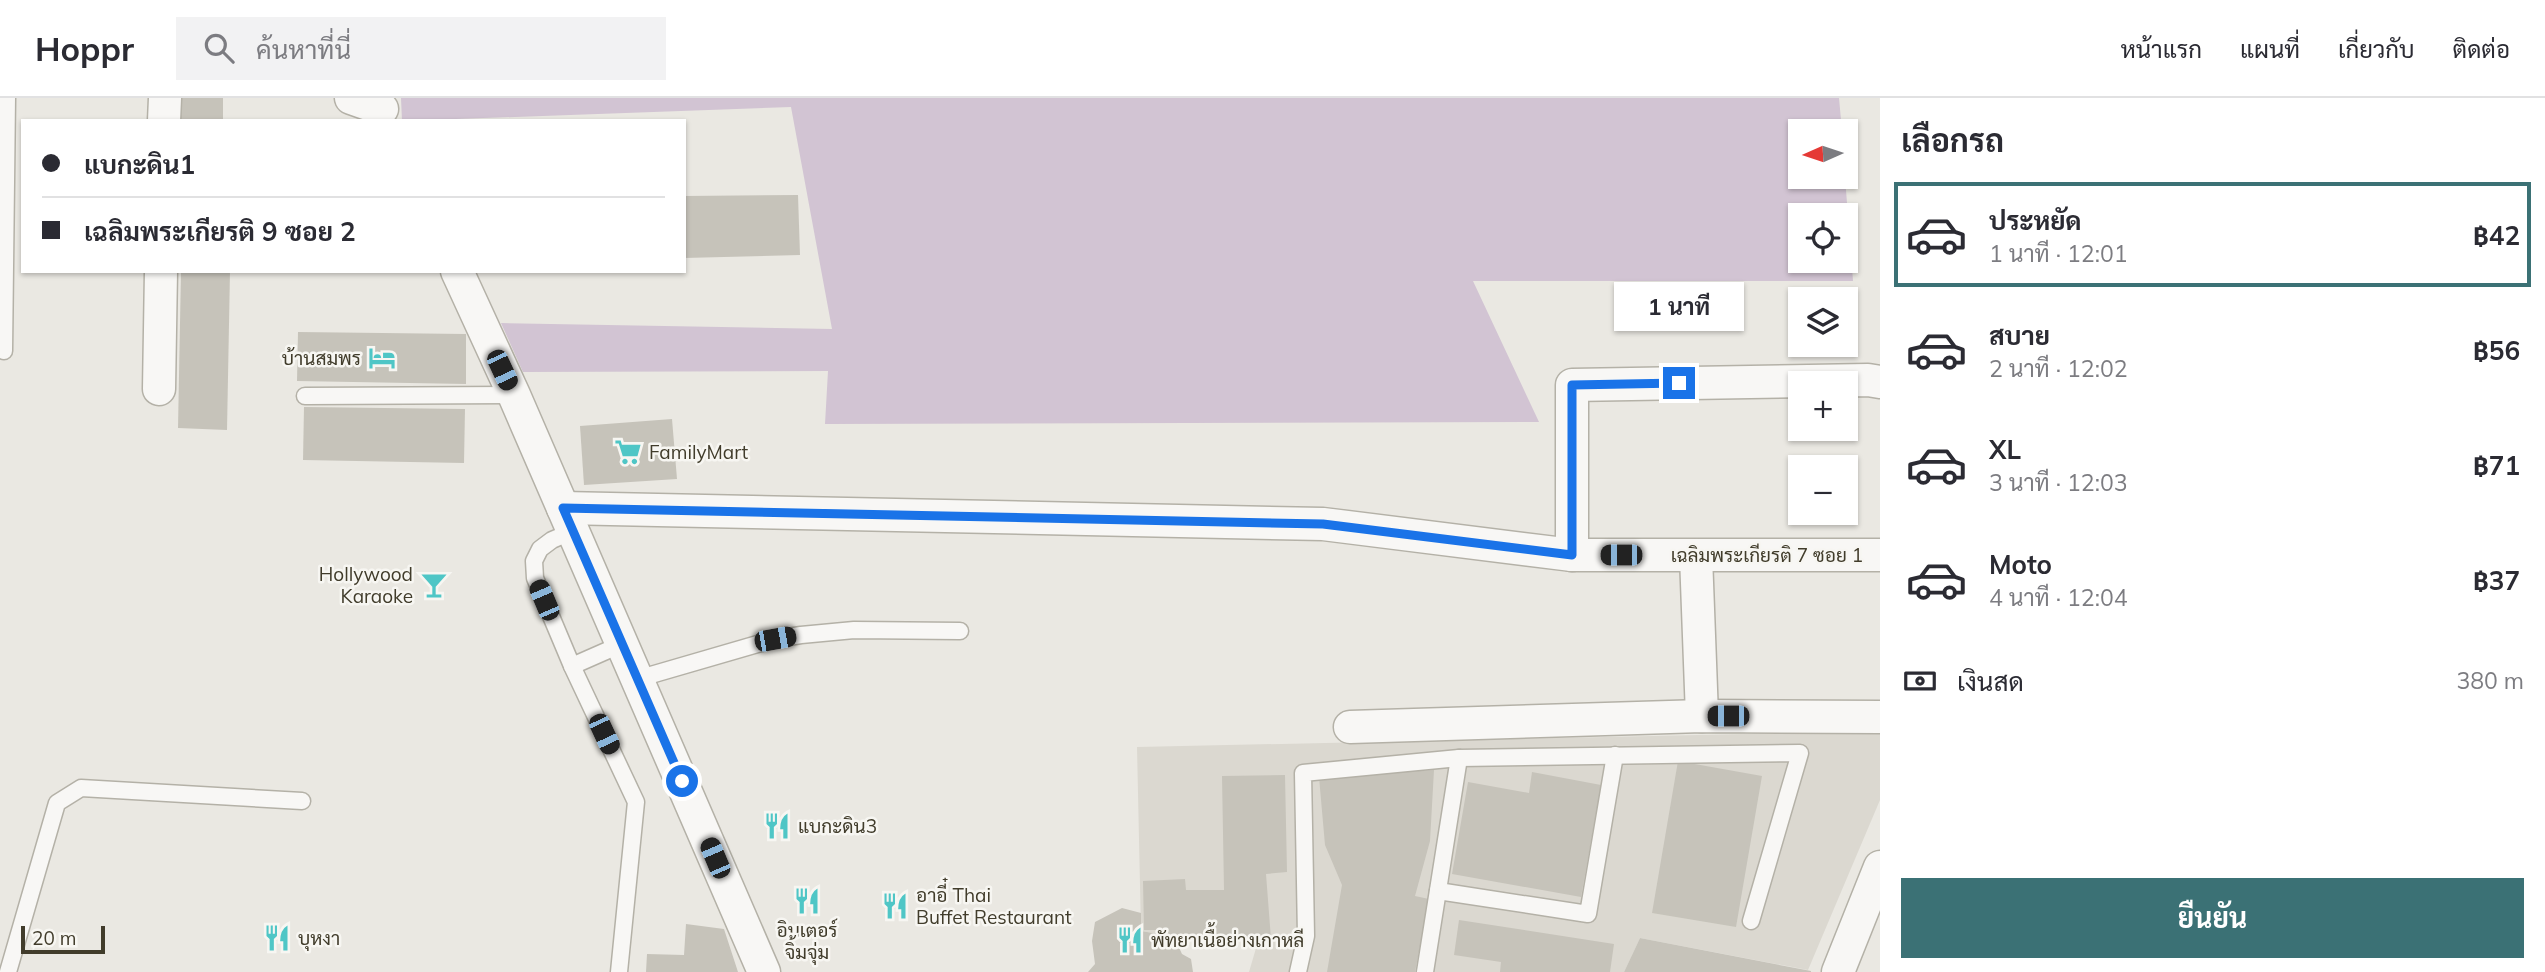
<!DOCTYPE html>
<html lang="th">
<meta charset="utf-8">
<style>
body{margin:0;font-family:Mulish,Sarabun,sans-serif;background:#f2f2f3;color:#2b2b33;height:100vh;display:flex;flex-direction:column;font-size:26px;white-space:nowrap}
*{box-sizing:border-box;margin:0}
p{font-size:23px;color:#7c7c81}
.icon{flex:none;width:38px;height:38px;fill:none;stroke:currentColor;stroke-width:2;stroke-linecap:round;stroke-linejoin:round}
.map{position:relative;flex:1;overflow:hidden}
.drawer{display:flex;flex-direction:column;background:#fff;width:665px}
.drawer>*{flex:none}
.guide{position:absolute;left:21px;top:21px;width:665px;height:154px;border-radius:0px;box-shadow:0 2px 5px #0004;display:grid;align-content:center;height:154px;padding:0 21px;background:#fff}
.needle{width:46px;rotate:267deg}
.controls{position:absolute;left:1788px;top:21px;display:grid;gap:14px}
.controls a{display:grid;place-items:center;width:70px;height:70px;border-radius:0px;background:#fff;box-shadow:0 2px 5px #0004;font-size:35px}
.scale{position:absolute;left:21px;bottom:18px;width:84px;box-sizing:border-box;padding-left:7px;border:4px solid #413c2b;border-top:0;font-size:19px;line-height:24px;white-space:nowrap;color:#413c2b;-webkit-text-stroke:5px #f7f6f2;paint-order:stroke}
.end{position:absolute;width:32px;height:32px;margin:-16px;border:9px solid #1a73e8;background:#fff;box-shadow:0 0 0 4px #fff}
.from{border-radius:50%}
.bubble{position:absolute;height:49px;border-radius:0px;background:#fff;box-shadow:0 2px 5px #0004;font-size:23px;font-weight:700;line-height:49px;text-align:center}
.car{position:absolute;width:21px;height:42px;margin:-21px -10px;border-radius:9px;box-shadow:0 0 5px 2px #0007;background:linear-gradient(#222 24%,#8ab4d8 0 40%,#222 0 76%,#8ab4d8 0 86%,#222 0)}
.guide b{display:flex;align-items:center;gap:24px;height:66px;font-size:26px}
.guide b+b{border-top:2px solid #e1e1e2}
.guide i{width:18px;height:18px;background:#2b2b33}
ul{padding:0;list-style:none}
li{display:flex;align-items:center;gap:21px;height:105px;margin:0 14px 10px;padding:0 7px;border:4px solid transparent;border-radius:0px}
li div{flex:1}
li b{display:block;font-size:26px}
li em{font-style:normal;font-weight:700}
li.on{border-color:#3b7175}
li>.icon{width:63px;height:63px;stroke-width:1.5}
h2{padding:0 21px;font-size:32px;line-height:84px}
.pay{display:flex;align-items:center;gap:18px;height:77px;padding:0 21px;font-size:26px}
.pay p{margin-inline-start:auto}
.primary-button{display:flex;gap:14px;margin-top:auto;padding:14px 21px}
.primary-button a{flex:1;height:80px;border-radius:0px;background:#3b7175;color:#fff;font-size:28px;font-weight:700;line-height:80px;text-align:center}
header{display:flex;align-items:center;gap:42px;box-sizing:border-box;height:98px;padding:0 35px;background:#fff;border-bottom:2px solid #e1e1e2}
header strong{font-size:33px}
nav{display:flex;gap:38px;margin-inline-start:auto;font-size:24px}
.search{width:490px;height:63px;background:#f2f2f3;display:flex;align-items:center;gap:18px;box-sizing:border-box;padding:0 24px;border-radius:0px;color:#7c7c81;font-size:26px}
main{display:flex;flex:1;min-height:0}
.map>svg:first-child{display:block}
.built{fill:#dbd8d0}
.green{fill:#d2c4d3;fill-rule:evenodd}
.building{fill:#c6c3ba}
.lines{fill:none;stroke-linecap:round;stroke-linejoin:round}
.service-casing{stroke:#b4b1a7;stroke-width:19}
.minor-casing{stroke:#b4b1a7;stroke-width:35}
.service{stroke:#f8f7f5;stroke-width:16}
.minor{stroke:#f8f7f5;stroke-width:32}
.route{stroke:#1a73e8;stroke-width:9}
.labels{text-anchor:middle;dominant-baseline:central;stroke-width:5;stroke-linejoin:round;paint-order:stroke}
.poi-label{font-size:19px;fill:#413c2b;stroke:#f7f6f2;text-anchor:start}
.street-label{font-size:19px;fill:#413c2b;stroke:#f7f6f2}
</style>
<header>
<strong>Hoppr</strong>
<div class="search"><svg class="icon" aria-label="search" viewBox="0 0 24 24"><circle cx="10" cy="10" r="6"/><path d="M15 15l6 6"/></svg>ค้นหาที่นี่</div>
<nav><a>หน้าแรก</a><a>แผนที่</a><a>เกี่ยวกับ</a><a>ติดต่อ</a></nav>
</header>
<main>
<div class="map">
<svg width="1880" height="874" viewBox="0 0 1880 874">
<rect width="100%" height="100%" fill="#eae8e2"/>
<!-- built -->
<polygon class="built" points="1880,633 1880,702 1808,872 1640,840 1624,874 1249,874 1259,840 1179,843 1161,841 1159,836 1141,833 1137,649"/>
<!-- green -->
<path class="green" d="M401,0H1839L1842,33H1801V79H1845L1853,183H1473L1539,324L825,326L828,273L523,274L501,225L832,231L791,9L402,23ZM1801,117H1846V163H1801Z"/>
<!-- building -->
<g class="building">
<polygon points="179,0 223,0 223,23 178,23"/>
<polygon points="798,97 800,157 684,160 684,98"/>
<polygon points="181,173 230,173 227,332 178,330"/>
<polygon points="298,234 466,236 466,286 297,283"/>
<polygon points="304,309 465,311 464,365 303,362"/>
<polygon points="672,321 677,381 584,387 580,328"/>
<polygon points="1678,663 1762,678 1736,829 1652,815"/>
<polygon points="1434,672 1430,743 1415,798 1429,801 1415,874 1327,874 1342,787 1325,747 1319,679"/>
<polygon points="1532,674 1601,687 1581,799 1452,776 1468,684 1529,695"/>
<polygon points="1285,677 1287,774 1266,776 1271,841 1162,839 1162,832 1144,832 1143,783 1185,781 1186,792 1224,792 1222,678"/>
<polygon points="1122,810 1141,815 1141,833 1159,836 1161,841 1176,843 1182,856 1191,861 1193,874 1088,874 1095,866 1092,843 1095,824"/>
<polygon points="1459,822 1614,846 1610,874 1500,874 1501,864 1454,857"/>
<polygon points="686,826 724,831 738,874 646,874 647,856 684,857"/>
<polygon points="1640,840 1811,873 1811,874 1624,874"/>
</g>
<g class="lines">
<!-- service casing -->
<g class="service-casing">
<g id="service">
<polyline points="4,253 7,0"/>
<polyline points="305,298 514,297"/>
<polyline points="573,433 552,442 540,451 534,463 535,480 572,568 636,704 619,874"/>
<polyline points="572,568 622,546"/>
<polyline points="637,581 775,541 801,537 854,532 960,533"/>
<polyline points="1438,793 1588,816 1615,657"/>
<polyline points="8,874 57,705 81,690 302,703"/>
<polyline points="1298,874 1306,838 1303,675 1459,660 1800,655 1751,823"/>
<polyline points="1425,874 1459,660"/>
</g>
</g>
<!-- minor casing -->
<g class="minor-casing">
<g id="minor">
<polyline points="351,0 382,11"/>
<polyline points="164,23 165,0"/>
<polyline points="457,173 514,297 764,874"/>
<polyline points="159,291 161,173"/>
<polyline points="563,410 1323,426 1572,457 1880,457"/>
<polyline points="1572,457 1572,287 1868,282 1880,284"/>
<polyline points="1696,458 1702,618"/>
<polyline points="1350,629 1702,618 1880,619"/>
<polyline points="1838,874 1880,769"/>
</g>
</g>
<!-- service -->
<use href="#service" class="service"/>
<!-- minor -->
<use href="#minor" class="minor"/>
</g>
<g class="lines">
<!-- route -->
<polyline class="route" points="682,683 563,410 1323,426 1572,457 1572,287 1679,285"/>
</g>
<!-- icons -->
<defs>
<g id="hotel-bare" transform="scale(2.1)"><path d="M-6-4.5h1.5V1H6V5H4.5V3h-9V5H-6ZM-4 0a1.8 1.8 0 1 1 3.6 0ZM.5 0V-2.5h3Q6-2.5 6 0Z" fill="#4fc6c6" stroke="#f7f6f2" stroke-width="2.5" paint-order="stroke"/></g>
<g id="supermarket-bare" transform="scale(2.1)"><path d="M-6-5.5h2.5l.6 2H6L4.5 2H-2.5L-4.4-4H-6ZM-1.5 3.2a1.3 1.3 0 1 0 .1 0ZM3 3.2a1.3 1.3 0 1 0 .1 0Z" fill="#4fc6c6" stroke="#f7f6f2" stroke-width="2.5" paint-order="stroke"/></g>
<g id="bar-bare" transform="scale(2.1)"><path d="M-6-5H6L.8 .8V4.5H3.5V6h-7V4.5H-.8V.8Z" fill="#4fc6c6" stroke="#f7f6f2" stroke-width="2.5" paint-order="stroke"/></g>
<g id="restaurant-bare" transform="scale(2.1)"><path d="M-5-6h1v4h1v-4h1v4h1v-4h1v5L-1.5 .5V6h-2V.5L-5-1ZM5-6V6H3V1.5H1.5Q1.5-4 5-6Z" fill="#4fc6c6" stroke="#f7f6f2" stroke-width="2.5" paint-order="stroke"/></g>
</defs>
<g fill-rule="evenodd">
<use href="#hotel-bare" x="382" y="260"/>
<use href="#supermarket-bare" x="628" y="354"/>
<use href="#bar-bare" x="434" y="487"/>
<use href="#restaurant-bare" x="777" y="728"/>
<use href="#restaurant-bare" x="807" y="803"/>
<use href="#restaurant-bare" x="895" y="808"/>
<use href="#restaurant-bare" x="277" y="840"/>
<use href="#restaurant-bare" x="1130" y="842"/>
</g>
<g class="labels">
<!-- poi labels -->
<g class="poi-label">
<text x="361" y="260" text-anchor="end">บ้านสมพร</text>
<text x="649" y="354">FamilyMart</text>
<text x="413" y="476" text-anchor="end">Hollywood<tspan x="413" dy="22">Karaoke</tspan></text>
<text x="798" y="728">แบกะดิน3</text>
<text x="916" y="797">อาอี๋ Thai<tspan x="916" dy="22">Buffet Restaurant</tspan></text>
<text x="807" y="832" text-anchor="middle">อินเตอร์<tspan x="807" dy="22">จิ้มจุ่ม</tspan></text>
<text x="298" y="840">บุหงา</text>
<text x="1151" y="842">พัทยาเนื้อย่างเกาหลี</text>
</g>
<!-- street labels -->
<g class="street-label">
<text x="1767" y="457">เฉลิมพระเกียรติ 7 ซอย 1</text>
</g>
</g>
</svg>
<div class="controls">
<a><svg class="needle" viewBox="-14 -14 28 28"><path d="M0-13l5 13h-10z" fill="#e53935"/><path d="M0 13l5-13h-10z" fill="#7c7c81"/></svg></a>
<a><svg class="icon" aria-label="locate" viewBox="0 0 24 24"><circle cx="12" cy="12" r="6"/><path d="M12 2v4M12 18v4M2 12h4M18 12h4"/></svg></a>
<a><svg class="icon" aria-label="layers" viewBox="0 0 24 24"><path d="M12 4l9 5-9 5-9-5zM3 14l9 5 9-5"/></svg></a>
<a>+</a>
<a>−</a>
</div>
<div class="scale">20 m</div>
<i class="end from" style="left:682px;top:683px"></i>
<i class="end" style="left:1679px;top:285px"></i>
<div class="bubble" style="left:1614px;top:184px;width:130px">1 นาที</div>
<i class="car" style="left:502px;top:272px;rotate:155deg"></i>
<i class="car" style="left:1621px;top:457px;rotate:270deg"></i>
<i class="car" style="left:544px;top:502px;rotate:337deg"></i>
<i class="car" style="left:775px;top:541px;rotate:80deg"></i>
<i class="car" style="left:1728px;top:618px;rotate:270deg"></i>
<i class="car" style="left:604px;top:636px;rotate:155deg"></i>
<i class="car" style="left:715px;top:760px;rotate:337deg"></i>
<div class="guide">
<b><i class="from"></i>แบกะดิน1</b>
<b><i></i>เฉลิมพระเกียรติ 9 ซอย 2</b>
</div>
</div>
<section class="drawer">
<h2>เลือกรถ</h2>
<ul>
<li class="on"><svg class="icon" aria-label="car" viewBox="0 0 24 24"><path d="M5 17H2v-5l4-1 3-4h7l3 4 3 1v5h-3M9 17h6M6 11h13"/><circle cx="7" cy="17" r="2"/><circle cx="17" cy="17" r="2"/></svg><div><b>ประหยัด</b><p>1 นาที · 12:01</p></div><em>฿42</em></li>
<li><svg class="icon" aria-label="car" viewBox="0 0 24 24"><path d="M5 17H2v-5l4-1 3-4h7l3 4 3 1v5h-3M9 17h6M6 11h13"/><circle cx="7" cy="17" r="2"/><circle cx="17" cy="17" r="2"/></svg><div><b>สบาย</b><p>2 นาที · 12:02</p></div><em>฿56</em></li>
<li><svg class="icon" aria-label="car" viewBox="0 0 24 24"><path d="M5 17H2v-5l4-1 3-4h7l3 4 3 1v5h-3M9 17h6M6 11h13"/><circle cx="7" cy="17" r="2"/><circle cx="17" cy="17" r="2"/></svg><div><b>XL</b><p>3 นาที · 12:03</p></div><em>฿71</em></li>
<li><svg class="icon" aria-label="car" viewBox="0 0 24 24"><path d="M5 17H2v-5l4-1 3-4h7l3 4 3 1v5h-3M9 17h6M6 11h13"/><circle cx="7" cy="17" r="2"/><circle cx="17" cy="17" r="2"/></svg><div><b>Moto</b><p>4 นาที · 12:04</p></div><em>฿37</em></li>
</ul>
<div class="pay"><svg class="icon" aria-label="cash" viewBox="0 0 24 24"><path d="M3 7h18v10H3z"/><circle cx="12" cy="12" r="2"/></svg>เงินสด<p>380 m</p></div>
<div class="primary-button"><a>ยืนยัน</a></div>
</section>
</main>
